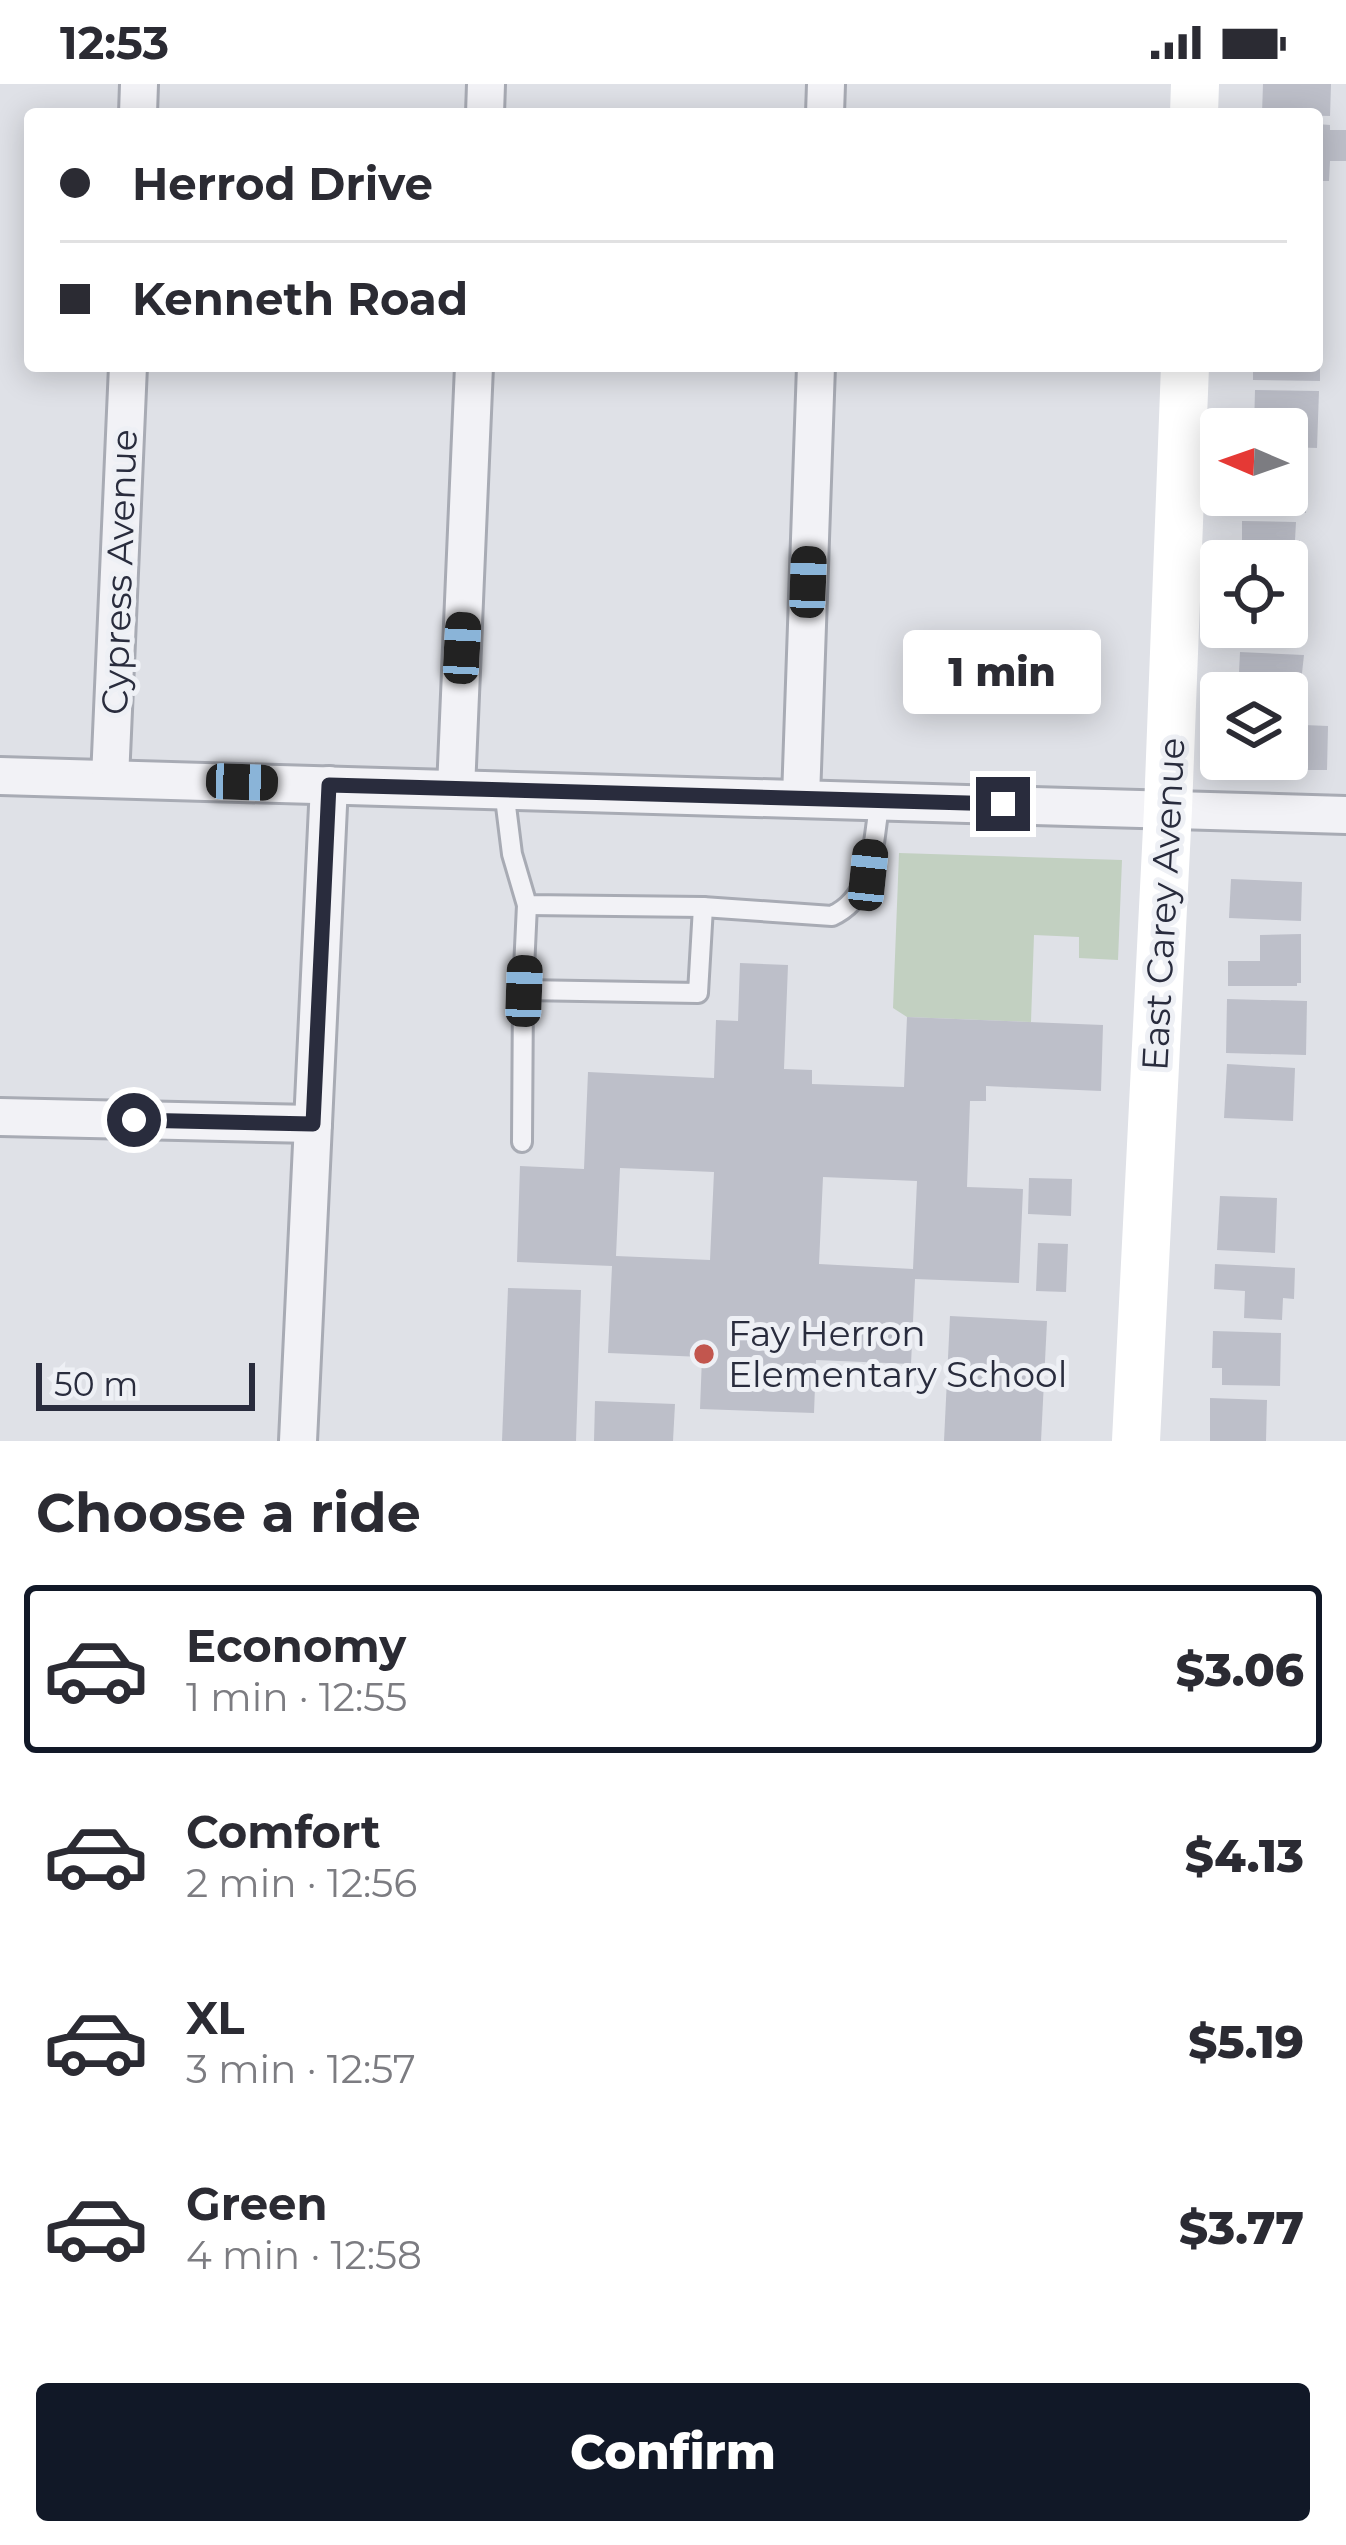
<!DOCTYPE html>
<meta charset="utf-8">
<style>
body{margin:0;font-family:Montserrat,sans-serif;background:#f7f7f7;color:#2b2b33;height:100vh;display:flex;flex-direction:column;font-size:45px;white-space:nowrap}
*{box-sizing:border-box;margin:0}
p{font-size:39px;color:#7c7c81}
.icon{flex:none;width:66px;height:66px;fill:none;stroke:currentColor;stroke-width:2;stroke-linecap:round;stroke-linejoin:round}
.map{position:relative;height:1357px;overflow:hidden}
.panel{display:flex;flex-direction:column;background:#fff;flex:1}
.panel>*{flex:none}
.banner{position:absolute;left:24px;top:24px;width:1299px;height:264px;border-radius:12px;box-shadow:0 6px 30px #0003;display:grid;align-content:center;height:264px;padding:0 36px;background:#fff}
.needle{width:78px;rotate:272deg}
.buttons{position:absolute;left:1200px;top:324px;display:grid;gap:24px}
.buttons a{display:grid;place-items:center;width:108px;height:108px;border-radius:12px;background:#fff;box-shadow:0 6px 30px #0003;font-size:60px}
.scale{position:absolute;left:36px;bottom:30px;width:219px;box-sizing:border-box;padding-left:12px;border:6px solid #292c3d;border-top:0;font-size:33px;line-height:42px;white-space:nowrap;color:#292c3d;-webkit-text-stroke:9px #eef0f5;paint-order:stroke}
.end{position:absolute;width:54px;height:54px;margin:-27px;border:15px solid #292c3d;background:#fff;box-shadow:0 0 0 6px #fff}
.from{border-radius:50%}
.bubble{position:absolute;height:84px;border-radius:12px;background:#fff;box-shadow:0 6px 30px #0003;font-size:39px;font-weight:800;line-height:84px;text-align:center}
.car{position:absolute;width:36px;height:72px;margin:-36px -18px;border-radius:15px;box-shadow:0 0 9px 3px #0007;background:linear-gradient(#222 24%,#8ab4d8 0 40%,#222 0 76%,#8ab4d8 0 86%,#222 0)}
.banner b{display:flex;align-items:center;gap:42px;height:114px;font-size:45px}
.banner b+b{border-top:3px solid #e1e1e2}
.banner i{width:30px;height:30px;background:#2b2b33}
ul{padding:0;list-style:none}
li{display:flex;align-items:center;gap:36px;height:168px;margin:0 24px 18px;padding:0 12px;border:6px solid transparent;border-radius:12px}
li div{flex:1}
li b{display:block;font-size:45px}
li em{font-style:normal;font-weight:800}
li.active{border-color:#111827}
li>.icon{width:108px;height:108px;stroke-width:1.5}
h2{padding:0 36px;font-size:54px;line-height:144px}
.button{display:flex;gap:24px;margin-top:auto;padding:24px 36px}
.button a{flex:1;height:138px;border-radius:12px;background:#111827;color:#fff;font-size:48px;font-weight:800;line-height:138px;text-align:center}
.status{display:flex;justify-content:space-between;align-items:center;height:84px;padding:0 60px;background:#fff;direction:ltr}
.status svg{height:33px;fill:currentColor}
.map>svg:first-child{display:block}
.green{fill:#c2d0c1}
.building{fill:#bdbfc9;fill-rule:evenodd}
.lines{fill:none;stroke-linecap:round;stroke-linejoin:round}
.service-casing{stroke:#a8abb4;stroke-width:24}
.minor-casing{stroke:#a8abb4;stroke-width:42}
.service{stroke:#f2f2f6;stroke-width:18}
.minor{stroke:#f2f2f6;stroke-width:36}
.secondary{stroke:#fff;stroke-width:48}
.route{stroke:#292c3d;stroke-width:15}
.poi-dot{fill:#c2564e;stroke:#eef0f5;stroke-width:4.5}
.labels{text-anchor:middle;dominant-baseline:central;stroke-width:10;stroke-linejoin:round;paint-order:stroke}
.street-label{font-size:36px;fill:#292c3d;stroke:#eef0f5}
.poi-label{font-size:36px;fill:#292c3d;stroke:#eef0f5;text-anchor:start}
</style>
<div class="status"><b>12:53</b><svg viewBox="0 0 49 12"><path d="M0 12V9h3v3zM5 12V6h3v6zM10 12V3h3v9zM15 12V0h3v12zM26 1h20v11H26zM47 4h2v5h-2z"/></svg></div>
<div class="map">
<svg width="1346" height="1357" viewBox="0 0 1346 1357">
<rect width="100%" height="100%" fill="#dfe1e7"/>
<!-- green -->
<polygon class="green" points="899,769 1122,776 1118,876 1079,874 1079,853 1034,851 1031,938 907,933 893,924"/>
<!-- building -->
<g class="building">
<polygon points="1263,0 1331,0 1330,32 1262,30"/>
<polygon points="1317,40 1330,41 1330,46 1346,46 1346,77 1330,77 1329,97 1317,97"/>
<polygon points="1253,282 1320,282 1320,297 1253,296"/>
<polygon points="1255,306 1319,307 1317,364 1287,363 1287,345 1254,345"/>
<polygon points="1287,371 1307,371 1306,429 1248,427 1248,411 1287,411"/>
<polygon points="1242,437 1296,438 1295,456 1300,456 1299,497 1287,496 1287,477 1249,477 1250,462 1242,461"/>
<polygon points="1287,508 1301,509 1298,564 1241,561 1242,543 1287,543"/>
<polygon points="1240,568 1304,571 1298,625 1287,625 1287,609 1238,609"/>
<polygon points="1304,641 1328,642 1327,686 1302,686"/>
<polygon points="1230,675 1287,675 1287,685 1229,682"/>
<polygon points="1231,795 1302,798 1301,837 1229,834"/>
<polygon points="1301,850 1301,899 1297,899 1297,902 1228,902 1228,877 1260,877 1260,851"/>
<path d="M740,879L788,881L784,985L812,986V1000L904,1003L907,933L1103,941L1101,1007L986,1002V1017H970L967,1103L1023,1105L1019,1199L915,1195L911,1280L816,1276L814,1329L700,1325L702,1273L608,1269L612,1182L517,1178L520,1082L584,1085L588,988L714,994L716,936L738,937ZM620,1084L714,1088L710,1176L616,1172ZM823,1093L917,1097L913,1185L819,1180Z"/>
<polygon points="1227,915 1307,917 1306,971 1226,969"/>
<polygon points="1227,980 1295,984 1293,1037 1224,1034"/>
<polygon points="1029,1094 1072,1095 1071,1132 1028,1130"/>
<polygon points="1220,1112 1277,1114 1275,1169 1217,1166"/>
<polygon points="1038,1159 1068,1160 1066,1208 1036,1207"/>
<polygon points="1215,1180 1295,1184 1294,1215 1283,1214 1282,1236 1244,1234 1245,1207 1214,1205"/>
<polygon points="508,1204 581,1206 576,1357 502,1357"/>
<polygon points="950,1232 1047,1237 1041,1357 944,1357"/>
<polygon points="1213,1247 1281,1249 1280,1302 1222,1301 1222,1284 1212,1284"/>
<polygon points="1210,1314 1267,1316 1266,1357 1210,1357"/>
<polygon points="595,1317 675,1320 673,1357 594,1357"/>
</g>
<g class="lines">
<!-- service casing -->
<g class="service-casing">
<g id="service">
<path d="M504,706L512,770L527,821L703,823L832,832C876,812 872,758 880,717"/>
<polyline points="527,821 523,906 698,909 703,823"/>
<polyline points="522,1058 523,906"/>
</g>
</g>
<!-- minor casing -->
<g class="minor-casing">
<g id="minor">
<polyline points="138,30 139,0"/>
<polyline points="485,30 486,0"/>
<polyline points="825,30 826,0"/>
<polyline points="0,692 1346,731"/>
<polyline points="110,695 128,282"/>
<polyline points="456,705 474,282"/>
<polyline points="801,714 816,282"/>
<polyline points="0,1033 313,1040"/>
<polyline points="298,1357 329,701"/>
</g>
</g>
<!-- service -->
<use href="#service" class="service"/>
<!-- minor -->
<use href="#minor" class="minor"/>
<!-- secondary -->
<g class="secondary">
<polyline points="1194,30 1195,0"/>
<polyline points="1136,1357 1168,725 1185,282"/>
</g>
</g>
<g class="lines">
<!-- route -->
<polyline class="route" points="134,1036 313,1040 329,701 1003,720"/>
</g>
<!-- markers -->
<circle class="poi-dot" cx="704" cy="1270" r="12"/>
<g class="labels">
<!-- street labels -->
<g class="street-label">
<text transform="translate(119 488) rotate(-88)">Cypress Avenue</text>
<text transform="translate(1163 820) rotate(-87)">East Carey Avenue</text>
</g>
<!-- poi labels -->
<g class="poi-label">
<text x="728" y="1249">Fay Herron<tspan x="728" dy="41">Elementary School</tspan></text>
</g>
</g>
</svg>
<div class="buttons">
<a><svg class="needle" viewBox="-14 -14 28 28"><path d="M0-13l5 13h-10z" fill="#e53935"/><path d="M0 13l5-13h-10z" fill="#7c7c81"/></svg></a>
<a><svg class="icon" aria-label="locate" viewBox="0 0 24 24"><circle cx="12" cy="12" r="6"/><path d="M12 2v4M12 18v4M2 12h4M18 12h4"/></svg></a>
<a><svg class="icon" aria-label="layers" viewBox="0 0 24 24"><path d="M12 4l9 5-9 5-9-5zM3 14l9 5 9-5"/></svg></a>
</div>
<div class="scale">50 m</div>
<i class="end from" style="left:134px;top:1036px"></i>
<i class="end" style="left:1003px;top:720px"></i>
<div class="bubble" style="left:903px;top:546px;width:198px">1 min</div>
<i class="car" style="left:808px;top:498px;rotate:2deg"></i>
<i class="car" style="left:462px;top:564px;rotate:3deg"></i>
<i class="car" style="left:242px;top:698px;rotate:92deg"></i>
<i class="car" style="left:868px;top:791px;rotate:6deg"></i>
<i class="car" style="left:524px;top:907px;rotate:2deg"></i>
<div class="banner">
<b><i class="from"></i>Herrod Drive</b>
<b><i></i>Kenneth Road</b>
</div>
</div>
<section class="panel">
<h2>Choose a ride</h2>
<ul>
<li class="active"><svg class="icon" aria-label="car" viewBox="0 0 24 24"><path d="M5 17H2v-5l4-1 3-4h7l3 4 3 1v5h-3M9 17h6M6 11h13"/><circle cx="7" cy="17" r="2"/><circle cx="17" cy="17" r="2"/></svg><div><b>Economy</b><p>1 min · 12:55</p></div><em>$3.06</em></li>
<li><svg class="icon" aria-label="car" viewBox="0 0 24 24"><path d="M5 17H2v-5l4-1 3-4h7l3 4 3 1v5h-3M9 17h6M6 11h13"/><circle cx="7" cy="17" r="2"/><circle cx="17" cy="17" r="2"/></svg><div><b>Comfort</b><p>2 min · 12:56</p></div><em>$4.13</em></li>
<li><svg class="icon" aria-label="car" viewBox="0 0 24 24"><path d="M5 17H2v-5l4-1 3-4h7l3 4 3 1v5h-3M9 17h6M6 11h13"/><circle cx="7" cy="17" r="2"/><circle cx="17" cy="17" r="2"/></svg><div><b>XL</b><p>3 min · 12:57</p></div><em>$5.19</em></li>
<li><svg class="icon" aria-label="car" viewBox="0 0 24 24"><path d="M5 17H2v-5l4-1 3-4h7l3 4 3 1v5h-3M9 17h6M6 11h13"/><circle cx="7" cy="17" r="2"/><circle cx="17" cy="17" r="2"/></svg><div><b>Green</b><p>4 min · 12:58</p></div><em>$3.77</em></li>
</ul>
<div class="button"><a>Confirm</a></div>
</section>
